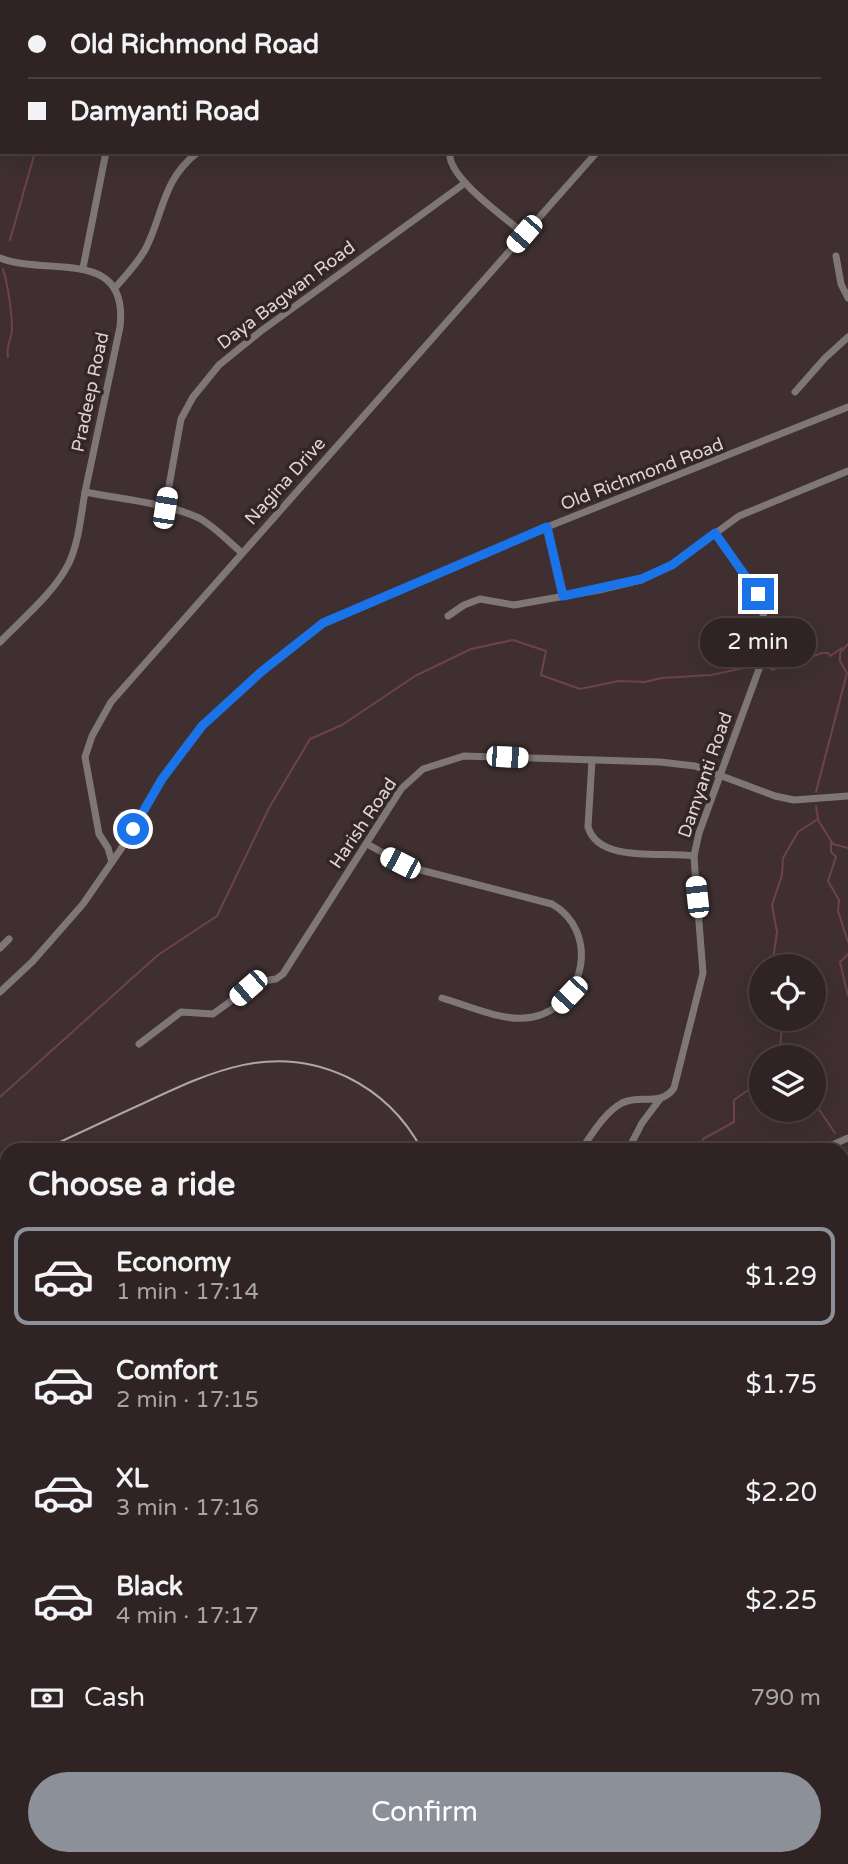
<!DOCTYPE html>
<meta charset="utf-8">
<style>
body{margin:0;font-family:"Varela Round",sans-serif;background:#3b2f31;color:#f1f3f6;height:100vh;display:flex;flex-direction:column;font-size:26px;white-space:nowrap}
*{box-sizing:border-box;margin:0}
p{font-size:23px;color:#a7a4a6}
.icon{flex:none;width:38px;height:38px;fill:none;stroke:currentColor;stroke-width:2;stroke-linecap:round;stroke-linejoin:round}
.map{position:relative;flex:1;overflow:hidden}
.sheet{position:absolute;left:0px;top:1143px;width:849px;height:723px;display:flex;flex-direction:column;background:#2f2324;border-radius:21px 21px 0 0;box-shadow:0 7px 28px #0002,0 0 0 2px #4a4041}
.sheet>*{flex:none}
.banner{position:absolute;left:0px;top:0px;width:849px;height:154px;box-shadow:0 7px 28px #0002,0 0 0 2px #4a4041;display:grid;align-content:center;height:154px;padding:0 28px;background:#2f2324}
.controls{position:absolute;left:749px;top:954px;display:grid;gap:14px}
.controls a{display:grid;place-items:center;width:77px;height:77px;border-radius:50%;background:#2f2324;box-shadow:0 7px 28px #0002,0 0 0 2px #4a4041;font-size:35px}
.end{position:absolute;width:32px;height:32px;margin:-16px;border:9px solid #1a73e8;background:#fff;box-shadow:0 0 0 4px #fff}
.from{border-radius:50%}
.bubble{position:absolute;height:49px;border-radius:24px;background:#2f2324;box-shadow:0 7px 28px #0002,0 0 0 2px #4a4041;font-size:23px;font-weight:600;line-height:49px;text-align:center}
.car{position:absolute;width:21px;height:42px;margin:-21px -10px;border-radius:9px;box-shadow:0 0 5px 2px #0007;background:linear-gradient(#fff 24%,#345 0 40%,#fff 0 76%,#345 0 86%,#fff 0)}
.banner b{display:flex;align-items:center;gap:24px;height:66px;font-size:26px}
.banner b+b{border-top:2px solid #4a4041}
.banner i{width:18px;height:18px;background:#f1f3f6}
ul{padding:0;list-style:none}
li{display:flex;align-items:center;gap:21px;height:98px;margin:0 14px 10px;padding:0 14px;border:4px solid transparent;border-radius:14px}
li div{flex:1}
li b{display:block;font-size:26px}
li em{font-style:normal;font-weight:600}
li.active{border-color:#8c9099}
li>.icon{width:63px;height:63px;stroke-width:1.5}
h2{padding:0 28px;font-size:32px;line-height:84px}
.pay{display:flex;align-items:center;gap:18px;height:77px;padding:0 28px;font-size:26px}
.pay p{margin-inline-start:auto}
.primary-button{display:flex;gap:14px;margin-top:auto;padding:14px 28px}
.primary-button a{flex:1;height:80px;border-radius:42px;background:#8c9099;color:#fff;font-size:28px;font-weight:600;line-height:80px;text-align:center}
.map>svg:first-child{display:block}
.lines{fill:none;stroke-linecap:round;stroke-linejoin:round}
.stream{stroke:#6e424b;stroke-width:2}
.minor{stroke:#7f7777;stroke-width:7}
.rail{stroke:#b1a5a6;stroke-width:2}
.route{stroke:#1a73e8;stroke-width:9}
.labels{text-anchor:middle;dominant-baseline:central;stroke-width:7;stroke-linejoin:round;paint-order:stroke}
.street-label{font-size:18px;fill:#dfd4d5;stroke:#342526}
</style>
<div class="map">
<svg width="848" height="1864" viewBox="0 0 848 1864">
<rect width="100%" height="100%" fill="#3f2f30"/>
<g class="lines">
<!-- stream -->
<g class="stream">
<polyline points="100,0 101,2"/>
<polyline points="0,42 2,42"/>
<polyline points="10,240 35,152"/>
<path d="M3,269C8,286 12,312 12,330C11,342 6,343 8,357"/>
<polyline points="768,667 772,670 822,653 828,653 830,656 842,648"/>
<polyline points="816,792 847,673 840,661 840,653 848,644"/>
<polyline points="818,820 833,844 848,848"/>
<polyline points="831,842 831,852 836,857 828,881 839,900 838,911 848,942"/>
<polyline points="848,954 840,962 848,996"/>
<polyline points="772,966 777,932 772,905 782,875 783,858 798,832 818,819 816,806"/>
<polyline points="779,1057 783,1018"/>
<polyline points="0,1097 158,955 217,916 269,808 310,739 342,725 415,676 471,649 513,640 546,651 541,675 580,689 619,681 645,682 662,678 711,675 749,667"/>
<polyline points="814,1102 835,1133"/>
<polyline points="701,1150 703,1139 734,1122 734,1100 761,1081"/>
</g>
<!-- minor -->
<g class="minor">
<polyline points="135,2 135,0"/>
<polyline points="229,2 230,0"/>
<polyline points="447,2 450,0"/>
<polyline points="847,58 848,59"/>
<path d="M450,152C446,177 506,218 524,234"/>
<polyline points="836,256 841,284 848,298"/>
<path d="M0,258C48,277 129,246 120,327L85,492C120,499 167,503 199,518C215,527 228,541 242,553"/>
<polyline points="83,268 106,152"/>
<path d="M115,288C126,275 138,263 146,248C164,212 162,180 198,152"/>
<polyline points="795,392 825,358 848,337"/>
<polyline points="165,508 181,419 193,397 219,365 261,331 465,183"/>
<polyline points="547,527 563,596"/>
<polyline points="448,616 464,605 480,599 514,605 599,590 641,580 672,565 739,516 848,471"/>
<path d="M0,642C23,618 54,593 69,563C79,541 81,515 85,492"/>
<path d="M592,760L588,827C599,864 664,851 694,856"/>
<path d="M367,844L409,867L552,904C600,931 586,1006 533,1017C504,1023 470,1006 442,998"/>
<polyline points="112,862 108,848 99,834 85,757 92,736 111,702 597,152"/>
<polyline points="0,948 9,939"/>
<polyline points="0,992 33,961 83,904 121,849 162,779 202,726 261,672 323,623 547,527 848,407"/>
<polyline points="139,1044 181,1012 213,1014 257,982 276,979 283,974 401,789 423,769 464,756 660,762 695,766 775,796 794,800 848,796"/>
<path d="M581,1150C592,1134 605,1112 622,1103C640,1094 661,1107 674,1088L703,973L695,871L694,856L699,833L759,669L765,638V622L758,594L715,533"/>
<polyline points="628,1150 642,1123 660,1099"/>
<polyline points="821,1150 848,1138"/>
<polyline points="842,1225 848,1242"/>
<polyline points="0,1344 7,1344"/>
<polyline points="0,1424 7,1427"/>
<polyline points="842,1634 848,1639"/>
<polyline points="0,1707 7,1707"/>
<polyline points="842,1725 848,1727"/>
<polyline points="0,1792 7,1790"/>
<polyline points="315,1858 315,1864"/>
<polyline points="477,1858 479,1859"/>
<polyline points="706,1858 720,1864"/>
<polyline points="784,1858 785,1864"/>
<polyline points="57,1864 61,1858"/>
<polyline points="739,1864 741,1858"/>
</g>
<!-- rail -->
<g class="rail">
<path d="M43,1150C77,1134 111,1118 144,1103C212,1071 274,1042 347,1077C380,1093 405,1118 422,1150"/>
<polyline points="0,1175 7,1171"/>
<polyline points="842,1466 848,1473"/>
</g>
</g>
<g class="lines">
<!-- route -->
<polyline class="route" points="133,829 162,779 202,726 261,672 323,623 547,527 563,596 641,579 672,565 715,533 758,594"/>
</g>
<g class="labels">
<!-- street labels -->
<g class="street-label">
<text transform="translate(286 295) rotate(-37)">Daya Bagwan Road</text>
<text transform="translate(90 392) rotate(-78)">Pradeep Road</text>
<text transform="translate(642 474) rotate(-21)">Old Richmond Road</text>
<text transform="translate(285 481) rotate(-48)">Nagina Drive</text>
<text transform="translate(705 775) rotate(-71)">Damyanti Road</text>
<text transform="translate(363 823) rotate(-56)">Harish Road</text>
</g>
</g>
</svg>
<div class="controls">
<a><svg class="icon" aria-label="locate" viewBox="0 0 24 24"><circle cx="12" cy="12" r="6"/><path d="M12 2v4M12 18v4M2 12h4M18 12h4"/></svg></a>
<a><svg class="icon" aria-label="layers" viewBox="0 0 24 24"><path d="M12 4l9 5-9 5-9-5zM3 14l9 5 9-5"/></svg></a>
</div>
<i class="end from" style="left:133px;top:829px"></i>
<i class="end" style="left:758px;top:594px"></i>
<div class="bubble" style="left:700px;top:618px;width:116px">2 min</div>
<i class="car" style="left:524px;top:234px;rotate:221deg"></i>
<i class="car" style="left:165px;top:508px;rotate:9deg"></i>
<i class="car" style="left:507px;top:757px;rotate:93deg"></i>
<i class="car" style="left:400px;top:863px;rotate:297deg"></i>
<i class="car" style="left:697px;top:897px;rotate:354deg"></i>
<i class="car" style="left:248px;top:988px;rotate:229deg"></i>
<i class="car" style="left:569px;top:995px;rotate:223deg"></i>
<div class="banner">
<b><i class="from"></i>Old Richmond Road</b>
<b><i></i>Damyanti Road</b>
</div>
<section class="sheet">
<h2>Choose a ride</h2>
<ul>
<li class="active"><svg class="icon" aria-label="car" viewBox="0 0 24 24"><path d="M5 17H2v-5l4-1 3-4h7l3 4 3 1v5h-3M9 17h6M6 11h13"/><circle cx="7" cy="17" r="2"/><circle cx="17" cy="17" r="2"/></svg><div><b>Economy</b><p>1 min · 17:14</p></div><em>$1.29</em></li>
<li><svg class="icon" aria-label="car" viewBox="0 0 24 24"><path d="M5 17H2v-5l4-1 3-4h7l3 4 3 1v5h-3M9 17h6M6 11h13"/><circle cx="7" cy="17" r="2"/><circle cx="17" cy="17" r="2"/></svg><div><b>Comfort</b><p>2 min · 17:15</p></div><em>$1.75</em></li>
<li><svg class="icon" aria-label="car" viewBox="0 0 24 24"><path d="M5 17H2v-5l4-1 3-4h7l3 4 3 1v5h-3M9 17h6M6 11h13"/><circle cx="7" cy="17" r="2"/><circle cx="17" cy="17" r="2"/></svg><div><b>XL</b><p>3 min · 17:16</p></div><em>$2.20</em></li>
<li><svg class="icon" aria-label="car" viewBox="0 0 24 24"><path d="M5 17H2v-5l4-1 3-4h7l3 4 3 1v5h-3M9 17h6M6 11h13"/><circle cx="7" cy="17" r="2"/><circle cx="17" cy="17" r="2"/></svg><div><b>Black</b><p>4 min · 17:17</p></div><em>$2.25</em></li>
</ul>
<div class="pay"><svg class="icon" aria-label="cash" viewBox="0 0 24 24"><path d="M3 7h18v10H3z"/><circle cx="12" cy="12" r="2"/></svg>Cash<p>790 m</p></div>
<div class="primary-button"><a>Confirm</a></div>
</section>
</div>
